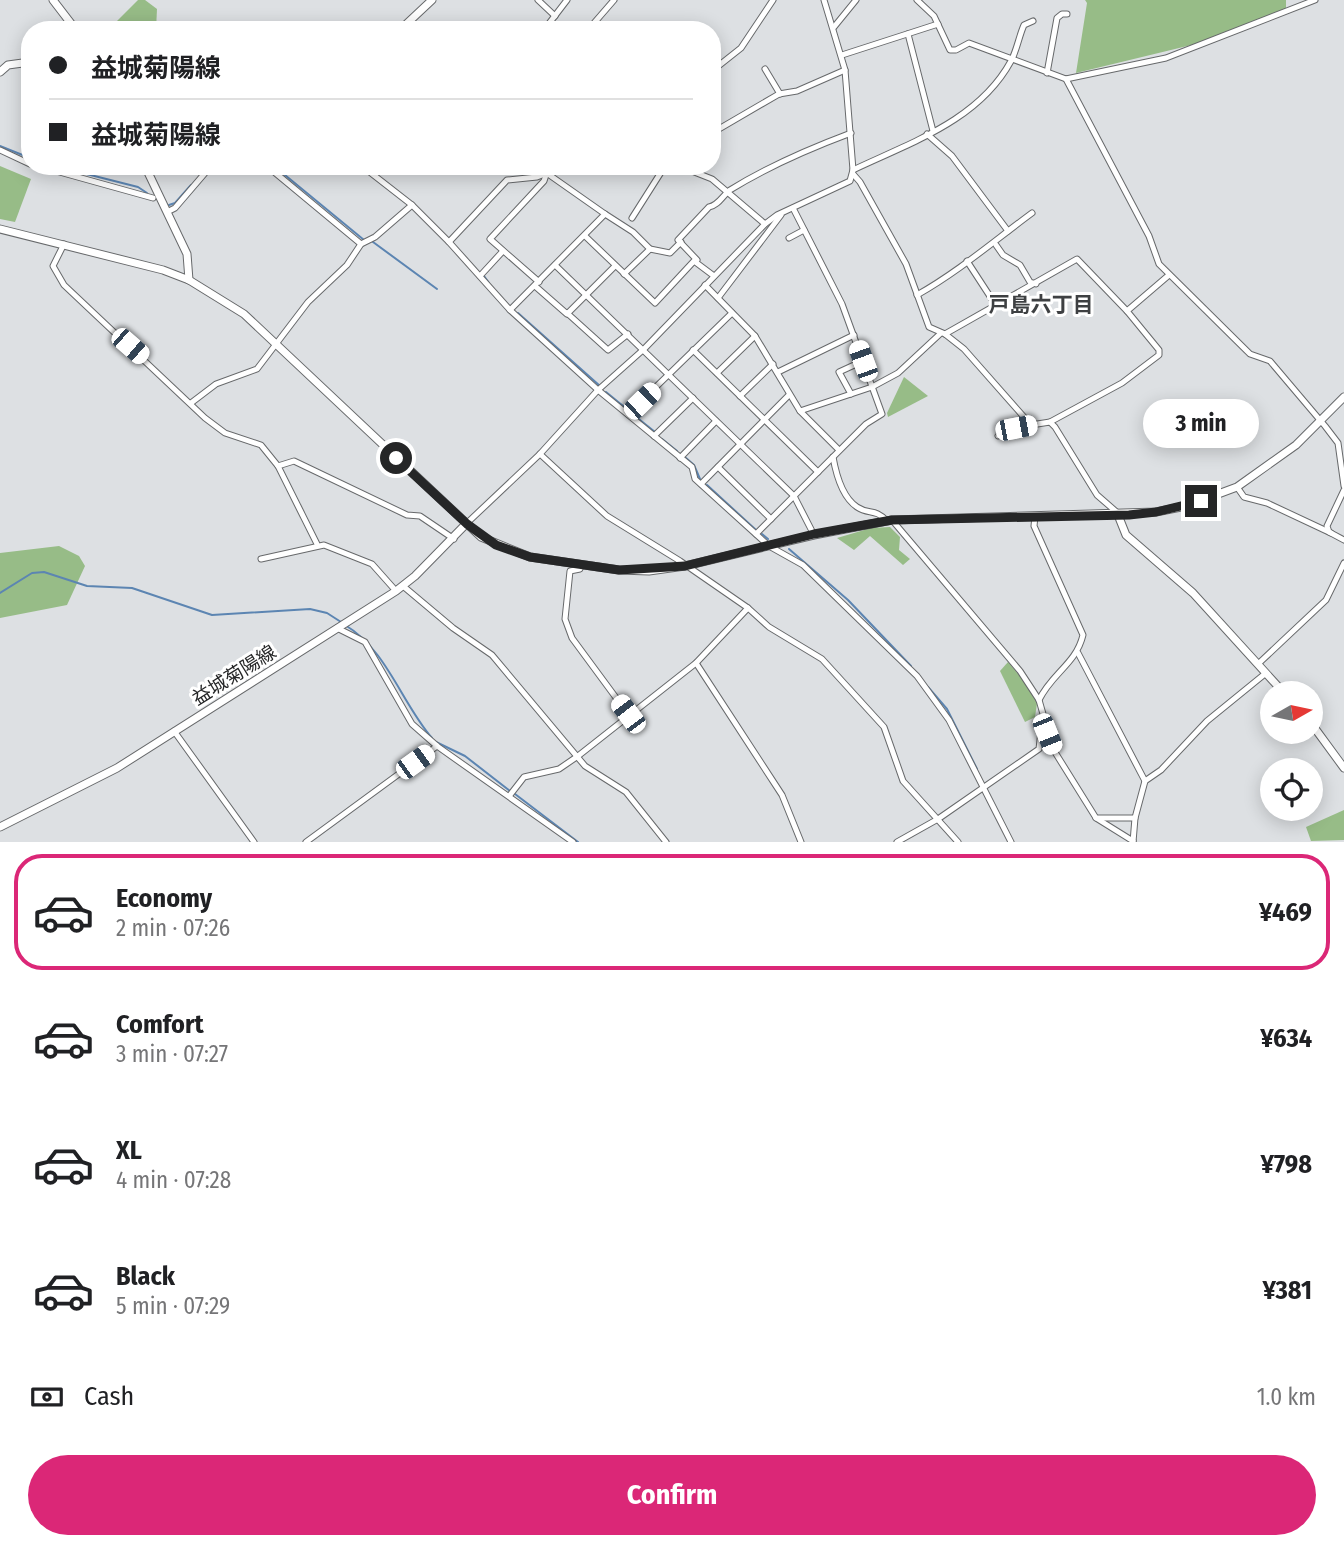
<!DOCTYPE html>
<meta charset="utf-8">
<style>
body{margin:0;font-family:"Fira Sans Condensed","Noto Sans JP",sans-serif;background:#f2f2f2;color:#202124;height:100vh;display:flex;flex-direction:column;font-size:26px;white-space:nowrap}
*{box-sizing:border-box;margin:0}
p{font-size:23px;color:#757577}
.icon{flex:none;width:38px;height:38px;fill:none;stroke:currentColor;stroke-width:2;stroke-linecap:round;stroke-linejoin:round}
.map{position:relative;height:842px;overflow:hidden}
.panel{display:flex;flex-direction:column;background:#fff;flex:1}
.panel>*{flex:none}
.top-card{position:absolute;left:21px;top:21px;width:700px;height:154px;border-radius:28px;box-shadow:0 4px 18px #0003;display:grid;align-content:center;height:154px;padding:0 28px;background:#fff}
.needle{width:46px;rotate:81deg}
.fabs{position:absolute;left:1260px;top:681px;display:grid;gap:14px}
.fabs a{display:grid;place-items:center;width:63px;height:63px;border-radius:50%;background:#fff;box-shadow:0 4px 18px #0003;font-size:35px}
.end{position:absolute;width:32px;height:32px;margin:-16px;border:9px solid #252627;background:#fff;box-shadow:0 0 0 4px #fff}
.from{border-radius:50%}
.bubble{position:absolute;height:49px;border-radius:24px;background:#fff;box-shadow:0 4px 18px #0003;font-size:23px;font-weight:700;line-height:49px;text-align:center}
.car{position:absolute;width:21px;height:42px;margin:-21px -10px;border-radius:9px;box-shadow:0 0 5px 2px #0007;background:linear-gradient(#fff 24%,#345 0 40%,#fff 0 76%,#345 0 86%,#fff 0)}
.top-card b{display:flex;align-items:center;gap:24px;height:66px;font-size:26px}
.top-card b+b{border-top:2px solid #e0e0e0}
.top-card i{width:18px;height:18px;background:#202124}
ul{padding:12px 0 0;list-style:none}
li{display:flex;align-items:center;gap:21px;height:116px;margin:0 14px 10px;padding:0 14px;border:4px solid transparent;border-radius:28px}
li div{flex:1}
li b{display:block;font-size:26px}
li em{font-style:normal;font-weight:700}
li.on{border-color:#db2777}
li>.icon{width:63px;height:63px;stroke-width:1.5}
.pay{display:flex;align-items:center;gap:18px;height:77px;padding:0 28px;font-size:26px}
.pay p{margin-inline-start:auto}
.primary-button{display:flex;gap:14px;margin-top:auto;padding:14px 28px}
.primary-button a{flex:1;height:80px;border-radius:42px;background:#db2777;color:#fff;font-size:28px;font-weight:700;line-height:80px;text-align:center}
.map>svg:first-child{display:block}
.green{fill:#97bc87}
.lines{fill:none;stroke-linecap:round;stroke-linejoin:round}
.stream{stroke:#5c85b2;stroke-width:2}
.street-casing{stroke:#67696b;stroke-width:7}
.secondary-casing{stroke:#67696b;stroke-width:9}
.street{stroke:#fff;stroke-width:5}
.secondary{stroke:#fff;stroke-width:7}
.route{stroke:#252627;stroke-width:9}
.labels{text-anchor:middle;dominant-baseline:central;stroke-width:6;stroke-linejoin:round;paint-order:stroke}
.street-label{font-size:19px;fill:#252627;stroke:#fff}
.neighbourhood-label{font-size:21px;font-weight:bold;fill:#3e4042;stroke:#fff}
</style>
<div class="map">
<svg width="1344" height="842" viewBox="0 0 1344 842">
<rect width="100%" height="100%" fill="#dde0e3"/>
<!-- green -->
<g class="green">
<polygon points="138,0 145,0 157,9 156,30 126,30 117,21"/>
<polygon points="1085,0 1286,0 1286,11 1208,41 1076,73 1087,3"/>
<polygon points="0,166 31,179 15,222 0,219"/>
<polygon points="904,377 928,396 888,417 887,413"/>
<polygon points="890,527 900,537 899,550 910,559 903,565 870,536 854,550 837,538 871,528"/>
<polygon points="59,546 79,556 85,566 67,605 0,618 0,553"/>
<polygon points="1008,662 1038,697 1035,717 1025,722 1000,671"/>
<polygon points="1344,810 1344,840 1311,841 1306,827"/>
</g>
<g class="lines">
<!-- stream -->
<g class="stream">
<polyline points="0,146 30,158"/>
<polyline points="55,166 138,187 147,193"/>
<polyline points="274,166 364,240"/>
<polyline points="169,205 175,203 191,185"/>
<polyline points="373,242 437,289"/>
<polyline points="484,276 489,283"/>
<polyline points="518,313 600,386"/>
<polyline points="606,392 628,410"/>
<polyline points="635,416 655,432"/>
<polyline points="662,439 677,451"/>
<polyline points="686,458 694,465 700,479"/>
<polyline points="707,485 756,530"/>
<polyline points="762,534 768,539"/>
<polyline points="789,549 848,600 911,666"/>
<polyline points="0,593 32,573 44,572 87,586 132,588 212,615 310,609 327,613 341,622"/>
<path d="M345,625C387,650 401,702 432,738"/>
<polyline points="928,687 947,709 977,769"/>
<polyline points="436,742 465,756 510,791"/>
<polyline points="515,794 578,842"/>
</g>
<!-- street casing -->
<g class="street-casing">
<g id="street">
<polyline points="538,0 555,16"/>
<polyline points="917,0 934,16 950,50 956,50 969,43 1066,79 1166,58 1315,0"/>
<polyline points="834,27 856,0"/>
<polyline points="544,30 567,0"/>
<polyline points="588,30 614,0"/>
<polyline points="908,34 933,131"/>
<polyline points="842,55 938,24"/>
<polyline points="765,69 780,94"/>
<polyline points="712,71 741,48 773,0"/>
<polyline points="1047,73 1057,18 1062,14 1067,14"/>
<polyline points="1066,79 1149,236 1159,264 1250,354 1270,361 1325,426 1338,443 1344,486"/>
<polyline points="712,133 779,94 797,91 845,70"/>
<polyline points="927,134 952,156 1008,231"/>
<polyline points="0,150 30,164"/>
<polyline points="38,166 153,198"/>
<polyline points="267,166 361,244"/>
<polyline points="362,166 412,205 449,242 510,310 598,390 692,467 695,479 769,546 803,565 917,676 949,720 1011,842"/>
<polyline points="679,166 712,179 765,224"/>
<path d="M853,170C912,142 979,120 1011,61C1017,50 1019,36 1024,25L1033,21"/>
<polyline points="853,174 860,182 906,264 929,327 945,334 964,349 1031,425 1050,422 1055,427 1097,495 1120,515"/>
<polyline points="167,212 175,208 211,166"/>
<polyline points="605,214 633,232 650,249 670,253 681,242"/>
<polyline points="632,218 665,166"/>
<polyline points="585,236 655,303 694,261 714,276"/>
<polyline points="789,238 804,230"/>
<polyline points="449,242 507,180 537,177 565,166"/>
<polyline points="64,244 53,266 64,285 205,418 225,433 261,445 278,466 294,461 407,515 420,516 454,539"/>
<polyline points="996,245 1003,255 1020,265 1030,282 1036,284"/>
<path d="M697,260L678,240L709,207C719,205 722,196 730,190C767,167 811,148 851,133"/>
<polyline points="967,261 995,304"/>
<polyline points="555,265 794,496 814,535"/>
<polyline points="624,274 650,249"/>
<polyline points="480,276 503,251"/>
<polyline points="539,282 490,239 544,181 546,175"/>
<polyline points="705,285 755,336 800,411 839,450"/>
<polyline points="535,286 567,314 615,266"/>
<path d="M917,295C958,272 994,241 1032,213"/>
<polyline points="718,298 781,215"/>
<polyline points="510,310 605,214 548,174"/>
<polyline points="567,313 608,350 628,334"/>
<polyline points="945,334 1077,259 1127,311 1169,275"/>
<polyline points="693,350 818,472"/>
<polyline points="778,372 854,335"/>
<polyline points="717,373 755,336"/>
<polyline points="851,394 839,372 863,361"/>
<polyline points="740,396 773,364"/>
<polyline points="191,403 216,384 257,369 308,302 347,265 361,244 375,237 412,205"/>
<polyline points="800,411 872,387 898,373 941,333"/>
<polyline points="628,414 732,313"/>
<polyline points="1050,422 1122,383 1159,355 1159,350 1127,311"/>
<polyline points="654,436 693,398"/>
<polyline points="998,436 1031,425"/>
<polyline points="540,454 607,516 680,561 748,608 769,627 822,659 884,727 903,781 958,842"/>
<path d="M833,457C836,474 842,497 857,507C869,515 875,508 887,521"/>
<polyline points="680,458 716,421"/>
<polyline points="278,466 317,544"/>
<polyline points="718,467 771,519"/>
<polyline points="701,484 789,395"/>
<polyline points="1237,487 1244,497 1267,503 1331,533"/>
<polyline points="1344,490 1327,526 1329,532 1344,540"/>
<path d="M1035,516L1034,526L1083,635C1076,664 1052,673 1039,700"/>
<polyline points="892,520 1020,671 1039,700 1053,749 1096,818 1135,818"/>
<polyline points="466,524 540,454 598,390 644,349 765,224 777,215 850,181 853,170 845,70 824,0"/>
<polyline points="756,534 866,424 882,414 842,304 793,208"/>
<polyline points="261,559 324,545 372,564 396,591"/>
<polyline points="581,565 580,569 570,571 565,619 572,638 628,714"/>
<polyline points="403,586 453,628 492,655 585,766 626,792 666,842"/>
<polyline points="337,628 365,642 412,724 437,746 573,842"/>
<polyline points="1078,653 1145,781"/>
<polyline points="696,663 782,795 801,842"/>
<polyline points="1258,664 1326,600 1344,563"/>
<polyline points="174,731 254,842"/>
<polyline points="510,795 524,777 559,769 578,756 696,663 748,608"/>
<polyline points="1096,818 1133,841"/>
<polyline points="306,842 437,746"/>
<polyline points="897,842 938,819 1039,749 1042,722"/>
<polyline points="1133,842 1135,818 1145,781 1161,770 1207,721 1266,673"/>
</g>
</g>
<!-- secondary casing -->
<g class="secondary-casing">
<g id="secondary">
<polyline points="53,0 76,30"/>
<polyline points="400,30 432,0"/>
<polyline points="0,72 8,65 30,62"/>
<polyline points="145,166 187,254 189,280"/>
<polyline points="0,229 163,270 189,280 244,314 481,537 530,557 619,570 649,571 685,566 814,535 892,520 1156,512 1186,506 1237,487 1296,445 1344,397"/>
<polyline points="1118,515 1126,535 1193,593 1284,693"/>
<polyline points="1311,723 1344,768"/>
<polyline points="0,827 117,768 396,591 415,576 466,524"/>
</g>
</g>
<!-- street -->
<use href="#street" class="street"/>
<!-- secondary -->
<use href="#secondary" class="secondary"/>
</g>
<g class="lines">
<!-- route -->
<polyline class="route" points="396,458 467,524 496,545 530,557 619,570 685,566 814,534 892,520 1129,515 1156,512 1201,501"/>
</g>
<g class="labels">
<!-- street labels -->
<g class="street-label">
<text transform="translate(234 675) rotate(-32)">益城菊陽線</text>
</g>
<!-- neighbourhood labels -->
<g class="neighbourhood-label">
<text x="1041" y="305">戸島六丁目</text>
</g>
</g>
</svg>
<div class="fabs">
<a><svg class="needle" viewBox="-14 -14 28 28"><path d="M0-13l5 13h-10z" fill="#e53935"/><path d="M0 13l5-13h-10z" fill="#757577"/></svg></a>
<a><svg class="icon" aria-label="locate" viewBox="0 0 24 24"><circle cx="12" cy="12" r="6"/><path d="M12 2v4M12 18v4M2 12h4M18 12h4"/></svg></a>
</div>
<i class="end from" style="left:396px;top:458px"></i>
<i class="end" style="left:1201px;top:501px"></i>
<div class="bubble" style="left:1143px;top:399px;width:116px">3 min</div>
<i class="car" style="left:130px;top:346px;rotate:131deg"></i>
<i class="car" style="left:863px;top:361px;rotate:340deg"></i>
<i class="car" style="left:642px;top:401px;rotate:46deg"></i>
<i class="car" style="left:1016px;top:428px;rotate:79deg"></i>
<i class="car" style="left:628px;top:714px;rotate:323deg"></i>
<i class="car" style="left:1047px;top:734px;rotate:158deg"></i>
<i class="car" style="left:415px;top:762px;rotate:54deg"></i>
<div class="top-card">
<b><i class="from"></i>益城菊陽線</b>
<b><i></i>益城菊陽線</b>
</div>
</div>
<section class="panel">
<ul>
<li class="on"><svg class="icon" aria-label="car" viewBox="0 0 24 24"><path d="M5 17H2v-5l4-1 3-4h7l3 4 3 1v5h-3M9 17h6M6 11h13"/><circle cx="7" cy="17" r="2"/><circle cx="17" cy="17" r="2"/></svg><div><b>Economy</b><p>2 min · 07:26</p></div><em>¥469</em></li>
<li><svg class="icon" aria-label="car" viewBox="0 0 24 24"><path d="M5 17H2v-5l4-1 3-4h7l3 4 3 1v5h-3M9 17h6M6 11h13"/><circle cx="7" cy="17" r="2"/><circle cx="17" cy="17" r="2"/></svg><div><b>Comfort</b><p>3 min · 07:27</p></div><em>¥634</em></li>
<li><svg class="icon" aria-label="car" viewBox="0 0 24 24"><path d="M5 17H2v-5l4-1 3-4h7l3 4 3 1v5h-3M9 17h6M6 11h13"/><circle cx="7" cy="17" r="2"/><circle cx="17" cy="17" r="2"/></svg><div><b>XL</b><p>4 min · 07:28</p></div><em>¥798</em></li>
<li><svg class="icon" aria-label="car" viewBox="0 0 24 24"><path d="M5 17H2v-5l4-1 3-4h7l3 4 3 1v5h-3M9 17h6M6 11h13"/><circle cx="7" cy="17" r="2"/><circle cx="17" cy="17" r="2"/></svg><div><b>Black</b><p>5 min · 07:29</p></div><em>¥381</em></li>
</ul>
<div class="pay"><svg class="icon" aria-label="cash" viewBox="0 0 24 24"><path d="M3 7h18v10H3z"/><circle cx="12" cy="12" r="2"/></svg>Cash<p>1.0 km</p></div>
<div class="primary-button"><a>Confirm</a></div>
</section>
